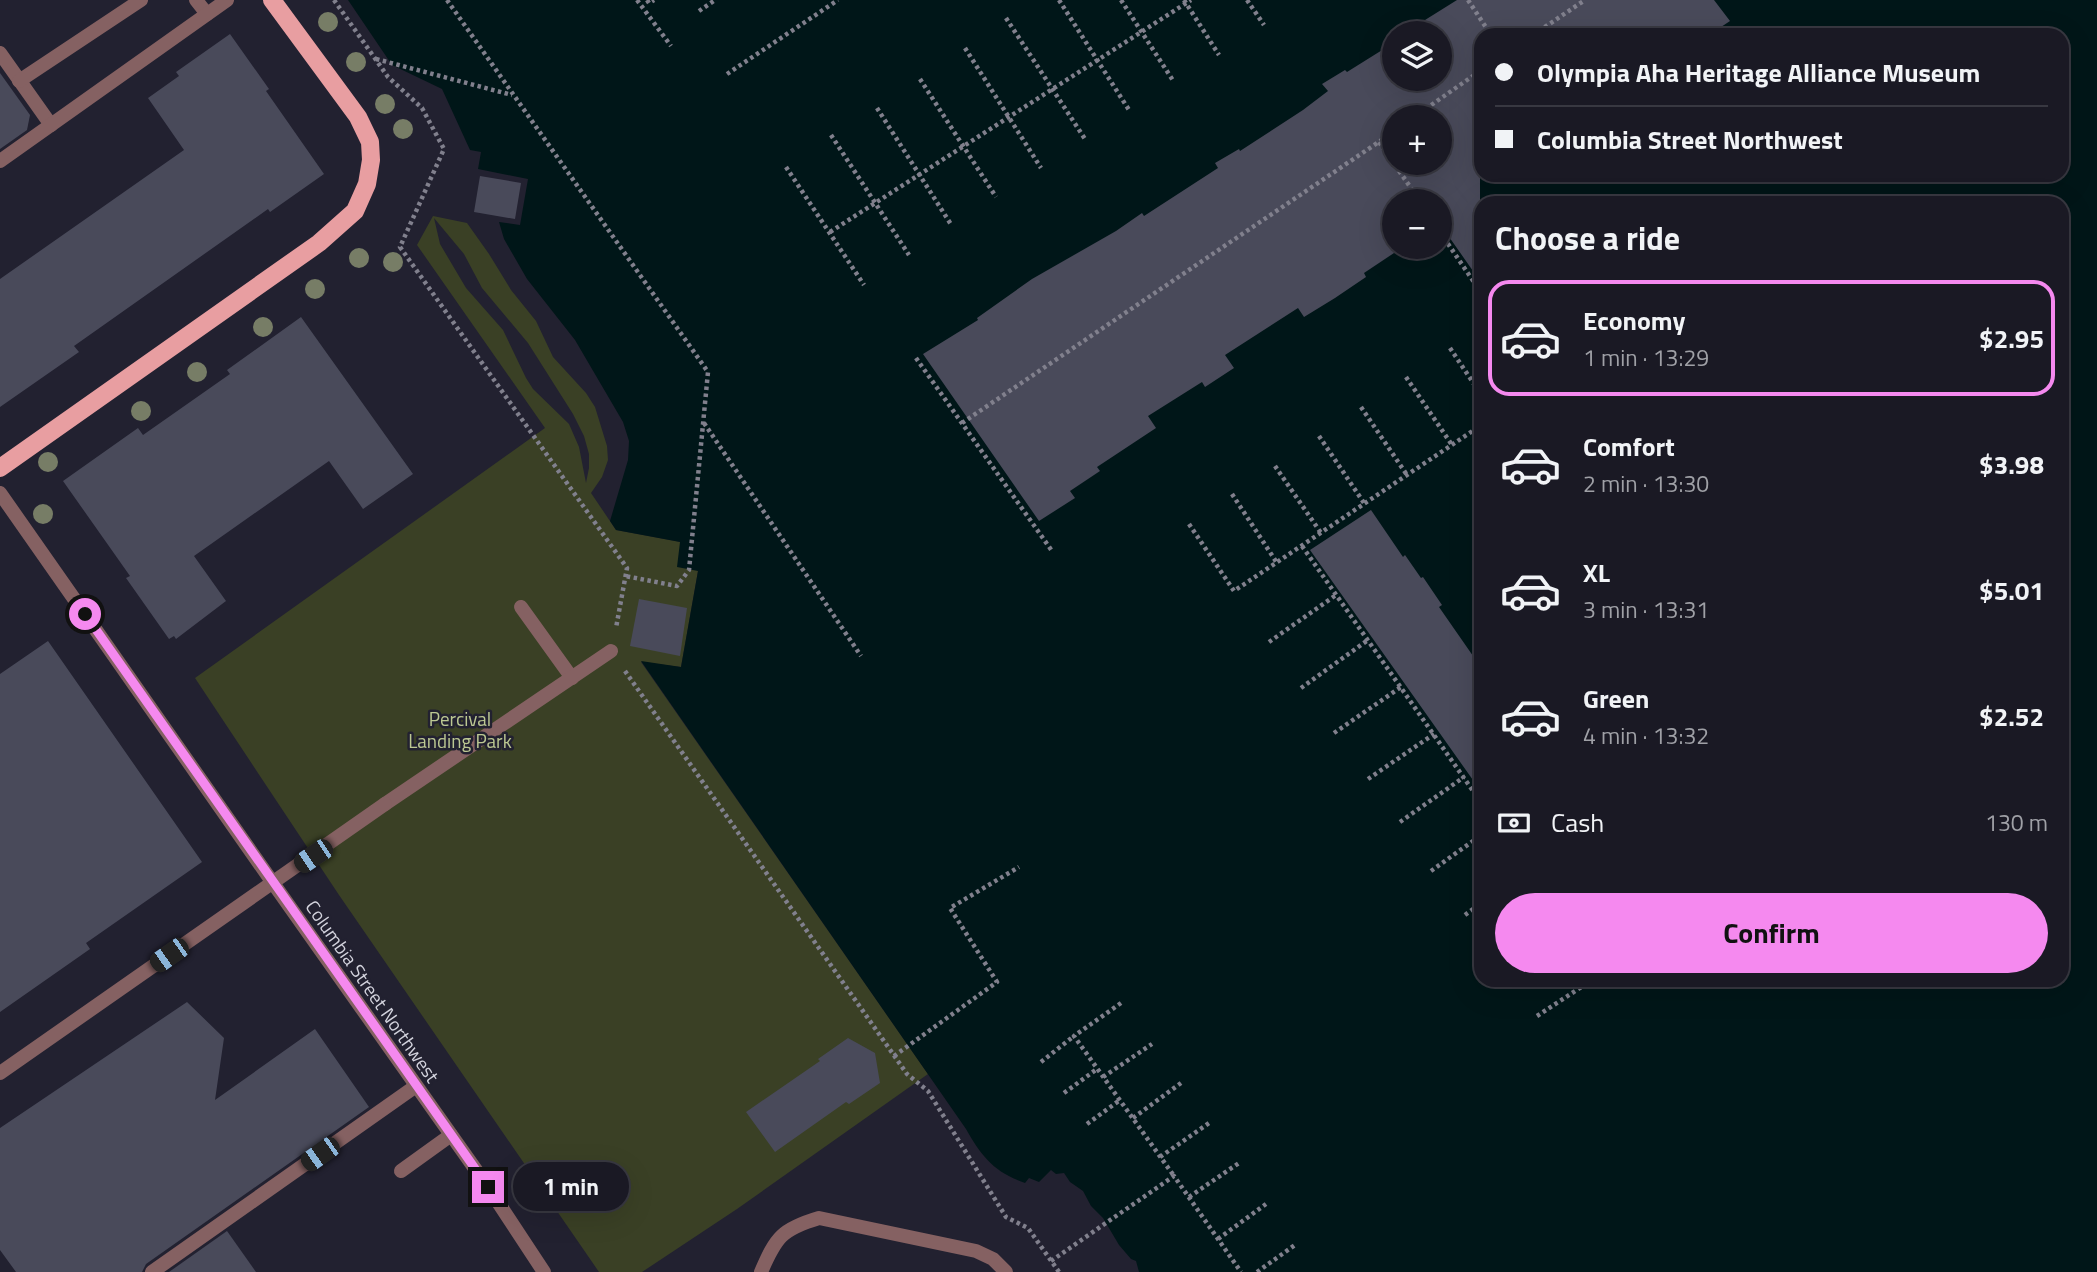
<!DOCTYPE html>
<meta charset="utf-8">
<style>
body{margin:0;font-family:"Titillium Web",sans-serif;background:#272631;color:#f1f3f6;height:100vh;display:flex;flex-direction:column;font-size:26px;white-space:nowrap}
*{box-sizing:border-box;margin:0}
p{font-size:23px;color:#9fa0a6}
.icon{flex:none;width:38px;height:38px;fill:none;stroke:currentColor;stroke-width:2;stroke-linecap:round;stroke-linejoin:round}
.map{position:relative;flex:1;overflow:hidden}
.side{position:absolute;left:1474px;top:196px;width:595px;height:791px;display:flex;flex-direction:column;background:#1a1924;border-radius:21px;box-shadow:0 7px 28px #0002,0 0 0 2px #383841}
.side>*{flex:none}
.top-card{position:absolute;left:1474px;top:28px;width:595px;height:154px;border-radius:21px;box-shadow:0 7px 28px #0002,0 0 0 2px #383841;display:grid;align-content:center;height:154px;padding:0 21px;background:#1a1924}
.tools{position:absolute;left:1382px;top:21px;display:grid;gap:14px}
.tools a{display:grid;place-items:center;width:70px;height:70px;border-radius:50%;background:#1a1924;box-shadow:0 7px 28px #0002,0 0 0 2px #383841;font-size:35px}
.end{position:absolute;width:32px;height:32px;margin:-16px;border:9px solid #f589ef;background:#111;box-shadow:0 0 0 4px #111}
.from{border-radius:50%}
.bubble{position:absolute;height:49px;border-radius:24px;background:#1a1924;box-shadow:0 7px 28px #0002,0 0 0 2px #383841;font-size:23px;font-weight:700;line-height:49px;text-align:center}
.car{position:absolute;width:21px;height:42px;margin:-21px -10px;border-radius:9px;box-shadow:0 0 5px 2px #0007;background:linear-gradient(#222 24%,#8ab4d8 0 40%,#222 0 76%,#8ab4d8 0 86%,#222 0)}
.top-card b{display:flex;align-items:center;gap:24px;height:66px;font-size:26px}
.top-card b+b{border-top:2px solid #383841}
.top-card i{width:18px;height:18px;background:#f1f3f6}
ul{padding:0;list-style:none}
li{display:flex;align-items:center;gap:21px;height:116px;margin:0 14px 10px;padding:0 7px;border:4px solid transparent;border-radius:21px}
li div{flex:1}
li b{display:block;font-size:26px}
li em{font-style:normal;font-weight:700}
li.current{border-color:#f589ef}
li>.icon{width:63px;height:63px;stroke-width:1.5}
h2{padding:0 21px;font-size:32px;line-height:84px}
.pay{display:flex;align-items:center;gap:18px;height:77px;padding:0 21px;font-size:26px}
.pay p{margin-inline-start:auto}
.primary-button{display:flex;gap:14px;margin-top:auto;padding:14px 21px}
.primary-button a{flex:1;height:80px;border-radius:42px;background:#f589ef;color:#111;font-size:28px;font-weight:700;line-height:80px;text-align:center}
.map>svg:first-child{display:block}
.green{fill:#3a4025;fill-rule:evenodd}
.water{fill:#001618;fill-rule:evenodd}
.building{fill:#494a5a;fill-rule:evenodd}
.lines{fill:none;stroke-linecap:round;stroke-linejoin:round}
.path{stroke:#81808d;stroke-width:4.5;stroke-dasharray:3.5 3.5;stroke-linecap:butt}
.service{stroke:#856162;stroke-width:14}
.pedestrian{stroke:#856162;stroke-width:14}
.minor{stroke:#856162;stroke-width:14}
.tertiary{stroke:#856162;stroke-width:14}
.primary{stroke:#e89ea1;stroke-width:18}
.tree{fill:#777d66}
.route{stroke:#f589ef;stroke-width:9}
.labels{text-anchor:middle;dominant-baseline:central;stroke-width:5;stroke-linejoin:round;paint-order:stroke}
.park-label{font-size:19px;fill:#bcc892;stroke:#222130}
.street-label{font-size:19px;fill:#d3d3dd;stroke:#222130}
</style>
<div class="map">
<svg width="2097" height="1272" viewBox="0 0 2097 1272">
<rect width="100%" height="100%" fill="#222130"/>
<!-- green -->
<path class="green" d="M433,216L467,223L489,254L511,290L536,321L553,357L586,393L595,407L607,446L608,460L602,477L591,493L616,530L681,542L698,571L681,667L641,662L928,1074L737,1209L642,1272H599L339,895L195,678L545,428L417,245ZM434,218L464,254L482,288L528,343L573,414L584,436L589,454V468L586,483L579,447L569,424L533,389L526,378L503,330L466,288L440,244Z"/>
<!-- water -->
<path class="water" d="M348,0H2097V1272H1139L1136,1261L1131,1259L1119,1245L1103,1218L1091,1206L1083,1191L1070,1182L1064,1173L1056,1174L1051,1170L1039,1182L1029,1178L1025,1183C994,1172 982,1157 966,1129L641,661L681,667L698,571L677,567L680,542L616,530L610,521L628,460L629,441L623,422L575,340L527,279L504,239L499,222L520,225L528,179L478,169L481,152L470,150L442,89L392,65ZM1395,33H1440V79H1395ZM1480,35H2062V175H1480ZM1395,117H1440V163H1395ZM1395,201H1440V247H1395ZM1480,203H2062V980H1480Z"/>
<!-- building -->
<g class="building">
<path d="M1457,0H1714L1730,21L1709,35H1480V281L1440,224V201H1395V247H1403L1364,273L1366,277L1335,298L1304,317L1298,308L1225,355L1234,368L1205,387L1202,382L1148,416L1156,428L1097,467L1100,471L1070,491L1075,498L1039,521L923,354L978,320L977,318L1032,279L1116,231L1142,213L1144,216L1218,168L1215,163L1239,149L1240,151L1303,110L1328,91L1322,84L1345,70L1347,72L1395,42V79H1440V33H1409L1418,27L1417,25ZM1395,117H1440V163H1395Z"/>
<polygon points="230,34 269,89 266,91 324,174 270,212 268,209 74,346 79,352 0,407 0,279 184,150 148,98 179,76 176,72"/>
<polygon points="0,73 30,115 27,130 0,149"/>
<polygon points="480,176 521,183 515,219 474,212"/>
<polygon points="301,317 413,474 363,509 329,461 194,556 226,601 176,639 174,636 169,639 126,578 130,576 63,481 138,428 143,435 230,374 227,370"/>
<polygon points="1371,510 1403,557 1405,555 1421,578 1423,577 1442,605 1439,607 1480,666 1480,790 1310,550"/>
<polygon points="639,599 687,608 680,656 630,646"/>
<polygon points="48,641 202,862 86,943 90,949 0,1012 0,674"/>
<polygon points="187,1002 224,1038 215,1100 315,1029 369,1107 146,1264 142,1272 16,1272 0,1250 0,1128"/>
<polygon points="848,1038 875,1053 880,1083 849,1104 846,1102 775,1152 746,1112 820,1061 818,1059"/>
<polygon points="227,1231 256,1272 169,1272"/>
</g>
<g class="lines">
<!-- path -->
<g class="path">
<polyline points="334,0 388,77 422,108 444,149 400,247 627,568 616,628"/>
<polyline points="447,0 708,372 689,570 677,586 625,576"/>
<polyline points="637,0 671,46"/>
<polyline points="647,0 649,3 654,0"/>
<polyline points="1059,0 1129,110"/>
<polyline points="1121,0 1174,82"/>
<polyline points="1184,0 1219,55"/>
<polyline points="1247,0 1264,25"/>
<polyline points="1468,0 1491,35"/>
<polyline points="699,11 715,0"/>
<polyline points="1006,18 1085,139"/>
<polyline points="1533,35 1585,0"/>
<polyline points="965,48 1041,168"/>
<polyline points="376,59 512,95"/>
<polyline points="727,74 838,0"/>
<polyline points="920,79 996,197"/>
<polyline points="877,108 952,226"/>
<polyline points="1414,117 1480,71"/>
<polyline points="831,135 909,255"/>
<polyline points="1379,142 1420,201"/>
<polyline points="786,167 864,285"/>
<polyline points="830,232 1191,0"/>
<polyline points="1440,232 1480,291"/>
<polyline points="1450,348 1480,393"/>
<polyline points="916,358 1052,551"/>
<polyline points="1406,377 1452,445"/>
<polyline points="1361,407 1407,475"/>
<polyline points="704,423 861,656"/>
<polyline points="962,423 1395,131"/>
<polyline points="1319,436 1364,503"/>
<polyline points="1275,466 1321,533"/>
<polyline points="1232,494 1277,563"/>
<polyline points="1189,524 1234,591 1480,426"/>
<polyline points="1302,546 1480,801"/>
<polyline points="1269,642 1336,595"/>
<polyline points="625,671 907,1074 928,1091 1006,1217 1028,1228 1059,1272"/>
<polyline points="1301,688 1368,640"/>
<polyline points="1334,733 1401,687"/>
<polyline points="1368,779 1434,734"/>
<polyline points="1400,822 1464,777"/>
<polyline points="1431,871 1480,836"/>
<polyline points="1465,915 1480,904"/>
<polyline points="1121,1003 1074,1036 1174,1176"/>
<polyline points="1537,1016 1592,980"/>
<polyline points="894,1056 997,982 950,908 1019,867"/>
<polyline points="1041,1062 1074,1036"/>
<polyline points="1103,1077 1152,1044"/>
<polyline points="1064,1093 1097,1069"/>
<polyline points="1133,1118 1181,1083"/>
<polyline points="1087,1124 1120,1100"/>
<polyline points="1160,1157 1209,1123"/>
<polyline points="1189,1197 1239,1163"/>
<polyline points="1218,1239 1266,1204"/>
<polyline points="1051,1261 1174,1176 1241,1272"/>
<polyline points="1257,1272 1295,1245"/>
</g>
<!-- service -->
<g class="service">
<polyline points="196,0 207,14"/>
<polyline points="0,53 51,125"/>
<polyline points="19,81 141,0"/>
<polyline points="0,161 227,0"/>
<polyline points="401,1171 451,1135"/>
<polyline points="152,1272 416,1086"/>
<path d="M761,1272C776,1237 782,1229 819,1218L976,1251L993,1259L1006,1272"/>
</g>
<!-- pedestrian -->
<g class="pedestrian">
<polyline points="521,607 572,678"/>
<polyline points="385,804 611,651"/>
</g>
<!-- minor -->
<polyline class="minor" points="273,883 488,1187 544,1272"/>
<!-- tertiary -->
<g class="tertiary">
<polyline points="0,493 273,883"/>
<polyline points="0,1073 385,804"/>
</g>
<!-- primary -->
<polyline class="primary" points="0,468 319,243 355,211 367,184 371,160 370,142 358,117 272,0"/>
</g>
<!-- trees -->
<g class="tree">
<circle cx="328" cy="22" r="10"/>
<circle cx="356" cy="62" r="10"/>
<circle cx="385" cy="104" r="10"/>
<circle cx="403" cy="129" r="10"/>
<circle cx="359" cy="258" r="10"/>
<circle cx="393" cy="262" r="10"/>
<circle cx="315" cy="289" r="10"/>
<circle cx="263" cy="327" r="10"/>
<circle cx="197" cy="372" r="10"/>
<circle cx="141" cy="411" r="10"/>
<circle cx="48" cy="462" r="10"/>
<circle cx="43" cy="514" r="10"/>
</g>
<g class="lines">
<!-- route -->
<polyline class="route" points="85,614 488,1187"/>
</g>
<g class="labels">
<!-- park labels -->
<g class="park-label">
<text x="460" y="718">Percival<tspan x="460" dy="22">Landing Park</tspan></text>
</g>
<!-- street labels -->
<g class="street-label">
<text transform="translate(373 991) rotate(55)">Columbia Street Northwest</text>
</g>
</g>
</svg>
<div class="tools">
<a><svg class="icon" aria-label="layers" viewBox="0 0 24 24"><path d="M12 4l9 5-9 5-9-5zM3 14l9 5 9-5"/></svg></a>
<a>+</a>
<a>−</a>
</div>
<i class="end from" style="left:85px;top:614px"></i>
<i class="end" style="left:488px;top:1187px"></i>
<div class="bubble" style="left:513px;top:1162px;width:116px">1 min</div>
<i class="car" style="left:313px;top:856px;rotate:236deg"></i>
<i class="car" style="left:169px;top:955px;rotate:235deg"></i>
<i class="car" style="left:320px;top:1154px;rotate:235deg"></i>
<div class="top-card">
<b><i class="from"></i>Olympia Aha Heritage Alliance Museum</b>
<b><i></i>Columbia Street Northwest</b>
</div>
<section class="side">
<h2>Choose a ride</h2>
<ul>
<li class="current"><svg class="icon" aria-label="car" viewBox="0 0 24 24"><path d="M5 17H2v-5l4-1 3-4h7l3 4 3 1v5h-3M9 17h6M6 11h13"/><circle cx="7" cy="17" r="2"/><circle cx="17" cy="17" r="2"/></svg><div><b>Economy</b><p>1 min · 13:29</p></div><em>$2.95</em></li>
<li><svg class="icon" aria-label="car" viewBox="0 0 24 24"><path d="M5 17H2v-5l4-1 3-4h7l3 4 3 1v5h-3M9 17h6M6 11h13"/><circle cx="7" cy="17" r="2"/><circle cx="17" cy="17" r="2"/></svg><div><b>Comfort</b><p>2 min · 13:30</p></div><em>$3.98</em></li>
<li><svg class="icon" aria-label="car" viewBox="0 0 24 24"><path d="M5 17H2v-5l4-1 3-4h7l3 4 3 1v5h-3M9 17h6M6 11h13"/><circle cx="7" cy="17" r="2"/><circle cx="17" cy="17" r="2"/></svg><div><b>XL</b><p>3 min · 13:31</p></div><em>$5.01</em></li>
<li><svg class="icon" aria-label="car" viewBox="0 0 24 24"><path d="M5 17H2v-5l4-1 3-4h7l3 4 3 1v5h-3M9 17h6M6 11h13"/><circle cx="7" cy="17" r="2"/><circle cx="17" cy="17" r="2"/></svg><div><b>Green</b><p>4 min · 13:32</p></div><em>$2.52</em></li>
</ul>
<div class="pay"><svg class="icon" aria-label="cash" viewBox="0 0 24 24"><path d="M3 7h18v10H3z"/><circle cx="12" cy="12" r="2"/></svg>Cash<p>130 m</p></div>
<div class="primary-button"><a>Confirm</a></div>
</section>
</div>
